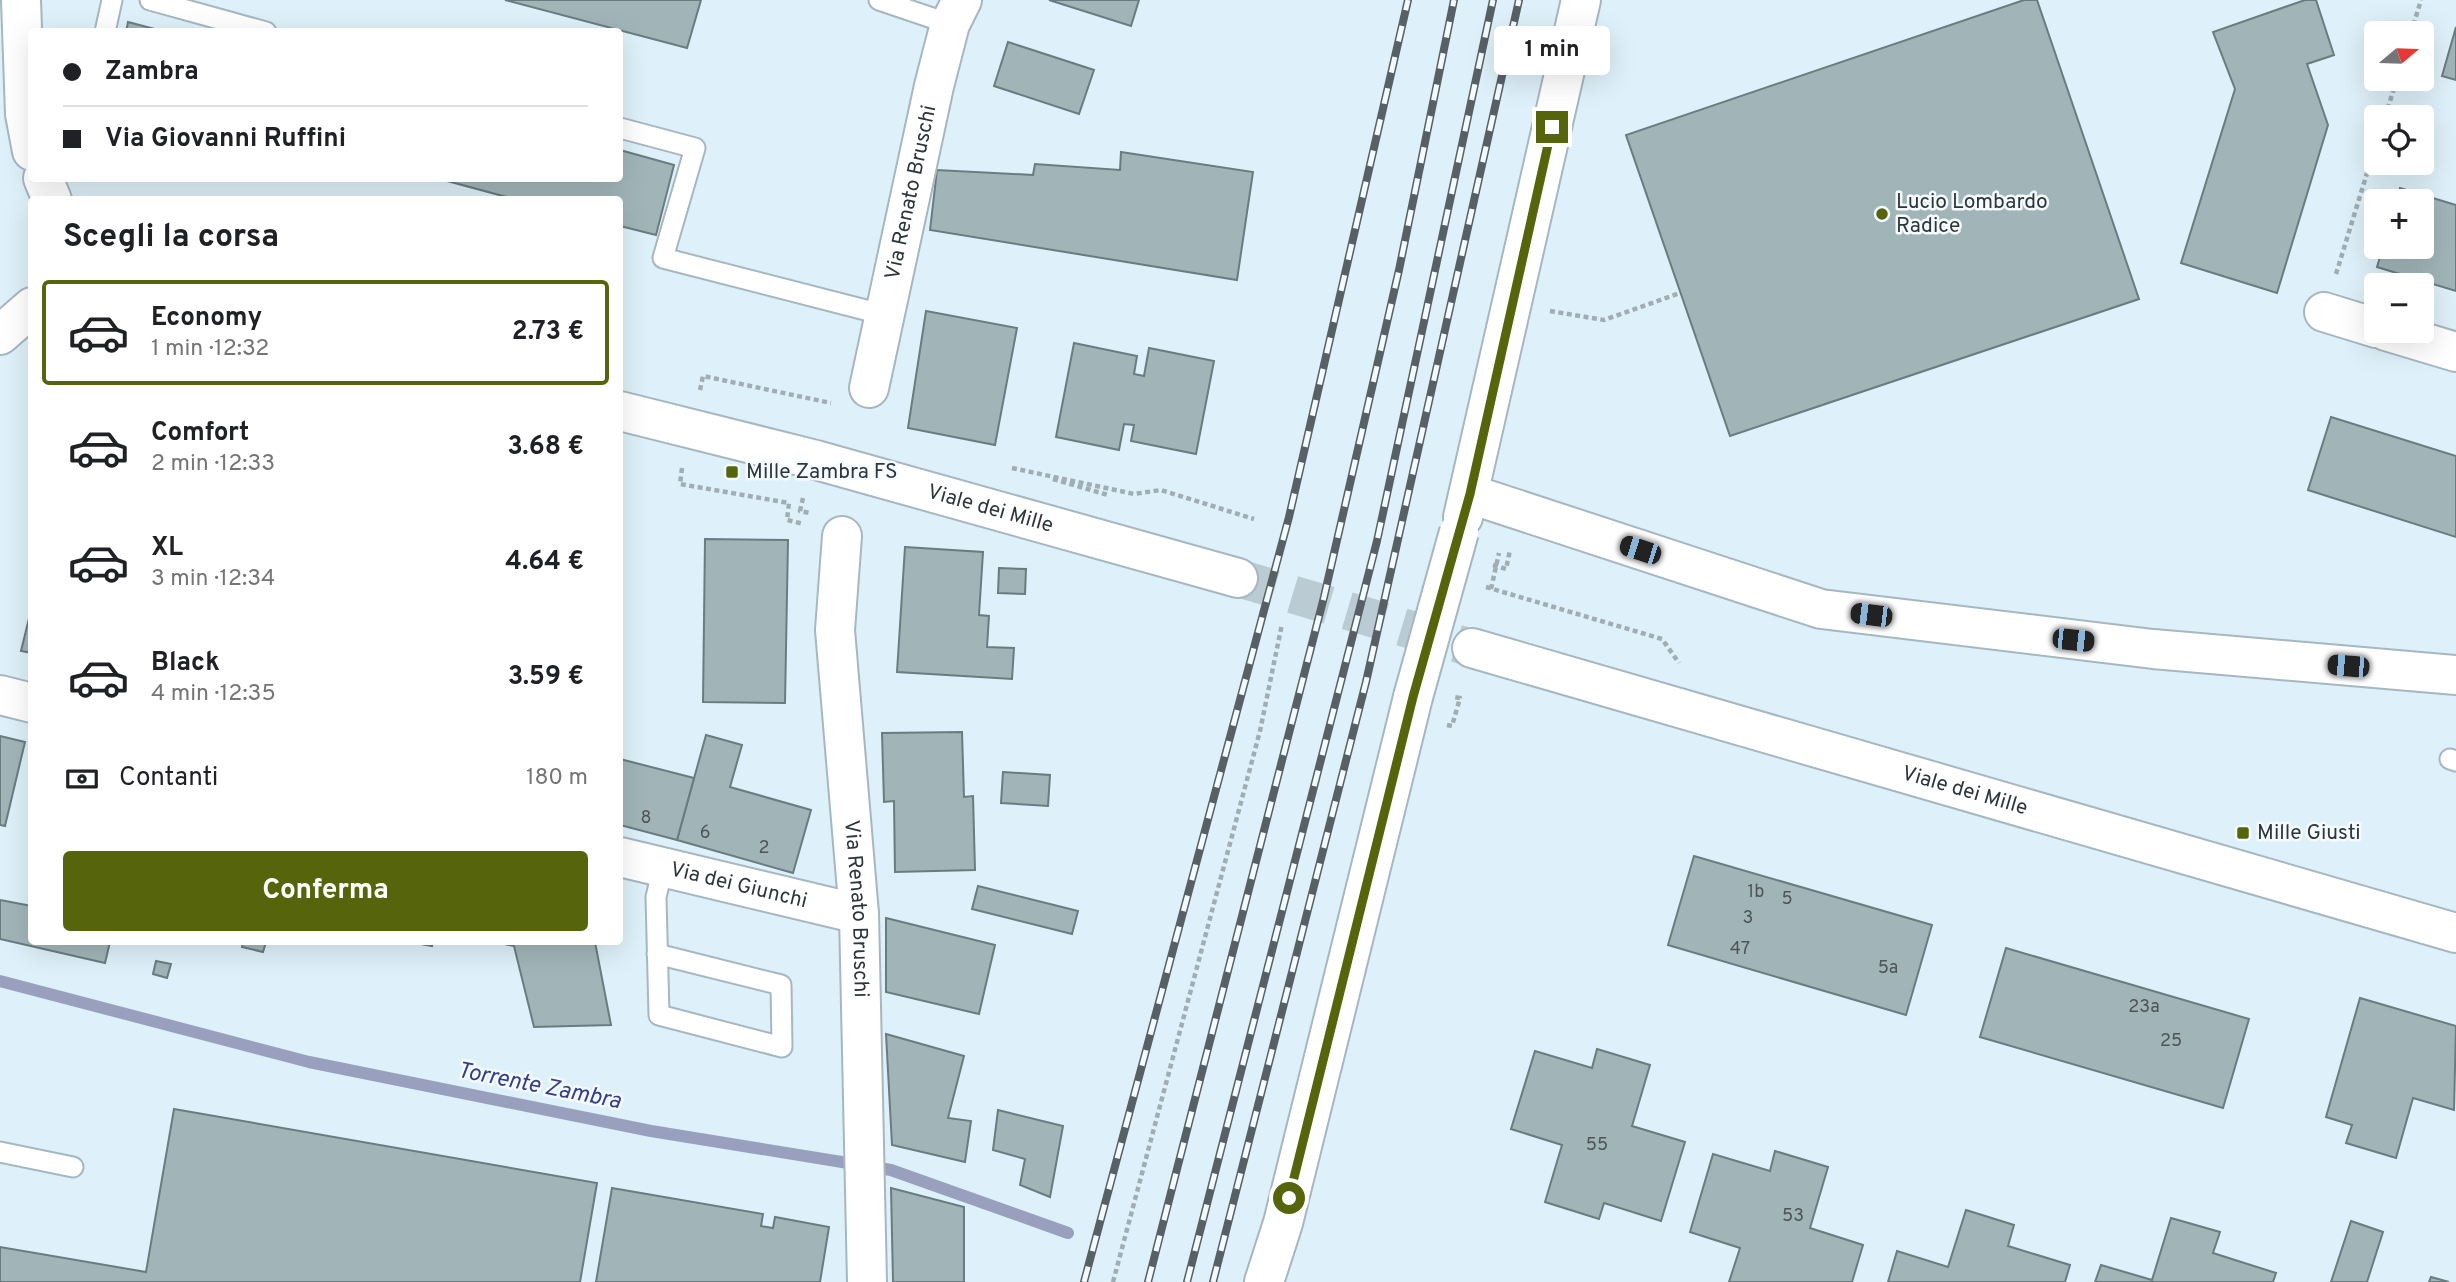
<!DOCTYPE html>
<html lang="it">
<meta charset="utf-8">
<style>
body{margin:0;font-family:Overpass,sans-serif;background:#f6f6f6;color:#202124;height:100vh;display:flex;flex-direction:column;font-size:26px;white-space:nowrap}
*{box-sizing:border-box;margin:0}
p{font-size:23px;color:#757577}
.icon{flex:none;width:38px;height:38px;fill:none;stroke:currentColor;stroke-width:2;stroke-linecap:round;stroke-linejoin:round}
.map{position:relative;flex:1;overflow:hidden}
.details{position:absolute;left:28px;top:196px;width:595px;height:749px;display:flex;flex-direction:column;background:#fff;border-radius:7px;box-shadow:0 7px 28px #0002}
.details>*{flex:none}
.top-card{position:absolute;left:28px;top:28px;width:595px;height:154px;border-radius:7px;box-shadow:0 7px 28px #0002;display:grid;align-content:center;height:154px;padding:0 35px;background:#fff}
.needle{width:46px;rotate:71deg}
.tools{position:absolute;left:2364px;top:21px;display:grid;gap:14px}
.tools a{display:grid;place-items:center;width:70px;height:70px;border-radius:7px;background:#fff;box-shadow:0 7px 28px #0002;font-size:35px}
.end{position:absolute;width:32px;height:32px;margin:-16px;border:9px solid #56650b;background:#fff;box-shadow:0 0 0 4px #fff}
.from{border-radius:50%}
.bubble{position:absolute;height:49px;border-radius:7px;background:#fff;box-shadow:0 7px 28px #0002;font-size:23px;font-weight:700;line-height:49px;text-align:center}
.car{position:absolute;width:21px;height:42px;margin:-21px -10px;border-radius:9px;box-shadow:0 0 5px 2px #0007;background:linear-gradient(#222 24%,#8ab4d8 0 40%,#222 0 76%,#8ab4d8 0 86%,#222 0)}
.top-card b{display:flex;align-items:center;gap:24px;height:66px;font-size:26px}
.top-card b+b{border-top:2px solid #e0e0e0}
.top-card i{width:18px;height:18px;background:#202124}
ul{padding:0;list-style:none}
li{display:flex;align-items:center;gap:21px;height:105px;margin:0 14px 10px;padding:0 21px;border:4px solid transparent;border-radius:7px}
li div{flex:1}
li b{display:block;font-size:26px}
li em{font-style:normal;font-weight:700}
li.active{border-color:#56650b}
li>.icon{width:63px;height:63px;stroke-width:1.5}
h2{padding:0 35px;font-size:32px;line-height:84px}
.pay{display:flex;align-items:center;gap:18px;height:77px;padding:0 35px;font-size:26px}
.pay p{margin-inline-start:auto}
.primary-button{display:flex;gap:14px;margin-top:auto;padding:14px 35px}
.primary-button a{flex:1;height:80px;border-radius:7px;background:#56650b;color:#fff;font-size:28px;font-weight:700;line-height:80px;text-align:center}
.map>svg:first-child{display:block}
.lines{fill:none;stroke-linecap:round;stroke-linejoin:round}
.stream{stroke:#98a0be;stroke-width:12}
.building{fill:#a1b5b9;stroke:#697c7f;stroke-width:2}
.secondary-tunnel{stroke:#bbcbd3;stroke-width:38;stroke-dasharray:38 19;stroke-linecap:butt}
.lane-casing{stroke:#a6b7c0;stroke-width:23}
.street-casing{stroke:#a6b7c0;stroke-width:42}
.secondary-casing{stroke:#a6b7c0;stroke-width:42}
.path{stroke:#a0aeb4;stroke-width:4.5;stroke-dasharray:5 3.5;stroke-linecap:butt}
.lane{stroke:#fff;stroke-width:19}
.street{stroke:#fff;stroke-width:38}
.secondary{stroke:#fff;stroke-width:38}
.rail-casing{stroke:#576165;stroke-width:8}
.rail{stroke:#f4fbff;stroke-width:5;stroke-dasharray:16;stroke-linecap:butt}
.street-bridge-casing{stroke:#a6b7c0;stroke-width:42;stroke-linecap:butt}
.street-bridge{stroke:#fff;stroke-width:38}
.route{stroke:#56650b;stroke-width:9}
.poi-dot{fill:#56650b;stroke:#f4fbff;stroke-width:2.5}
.labels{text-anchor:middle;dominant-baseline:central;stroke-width:5;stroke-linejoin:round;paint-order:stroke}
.number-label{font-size:18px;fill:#4c5659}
.street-label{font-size:21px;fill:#2f3639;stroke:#f4fbff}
.poi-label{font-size:21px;fill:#2f3639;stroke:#f4fbff;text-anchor:start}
.water-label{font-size:23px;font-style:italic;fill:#353d8a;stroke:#f4fbff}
</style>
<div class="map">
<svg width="2456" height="1282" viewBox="0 0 2456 1282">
<rect width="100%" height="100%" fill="#def0f9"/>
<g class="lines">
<!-- stream -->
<polyline class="stream" points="0,981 309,1062 651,1131 891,1170 1068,1233"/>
</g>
<!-- building -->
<g class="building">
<polygon points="505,0 701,0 687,48"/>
<polygon points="1049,0 1139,0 1131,26"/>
<polygon points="2024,0 2037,0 2139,299 1730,436 1626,135"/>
<polygon points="2305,0 2316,0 2334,55 2307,64 2328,125 2277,293 2181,263 2235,89 2213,32"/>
<polygon points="128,22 166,32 126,32"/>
<polygon points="2456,27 2456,80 2442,76"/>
<polygon points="1008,42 1094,70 1079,114 994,86"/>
<polygon points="620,150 674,165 656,235 620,226 620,200 518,200 436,178 620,178"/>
<polygon points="1121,152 1253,172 1237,280 930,230 937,170 1033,175 1035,164 1120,170"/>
<polygon points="2400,188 2456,205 2456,291 2377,267 2383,247 2422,247 2422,201 2397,201"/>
<polygon points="926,311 1017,328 995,445 908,428"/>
<polygon points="1074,343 1137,356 1134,374 1144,376 1149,348 1214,361 1196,454 1131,441 1134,425 1124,424 1119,450 1056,437"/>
<polygon points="2331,417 2456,456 2456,537 2308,490"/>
<polygon points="705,539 788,540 785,703 703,702"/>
<polygon points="905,547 983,552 979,615 989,616 987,647 1014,648 1012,679 897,672"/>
<polygon points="999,568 1026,569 1025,594 998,593"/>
<polygon points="32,606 32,653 21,651"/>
<polygon points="962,732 964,797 973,796 975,870 895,872 894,801 884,802 882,733"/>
<polygon points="706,735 742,745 730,787 811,810 793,873 677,840"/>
<polygon points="0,736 25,742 5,826 0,825"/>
<polygon points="620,759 694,778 677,840 620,825"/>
<polygon points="1003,772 1050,775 1048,806 1001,803"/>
<polygon points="1694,856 1932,925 1906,1015 1668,945"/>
<polygon points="978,886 1078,911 1072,934 972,909"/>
<polygon points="0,900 32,906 32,942 110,942 105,963 0,939"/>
<polygon points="886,918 995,945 979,1014 886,992"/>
<polygon points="243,942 266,942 263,952 242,947"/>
<polygon points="410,942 433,942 432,946"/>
<polygon points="496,942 595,942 611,1025 534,1027 514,946"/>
<polygon points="2006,948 2249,1019 2223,1108 1980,1037"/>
<polygon points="156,961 171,964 167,978 153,974"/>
<polygon points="2360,998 2456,1026 2454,1110 2413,1098 2396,1158 2346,1143 2352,1125 2326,1117"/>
<polygon points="886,1034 964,1056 948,1118 971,1121 965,1162 892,1145"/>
<polygon points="1597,1049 1650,1065 1632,1126 1685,1142 1661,1221 1604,1203 1599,1219 1545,1202 1562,1145 1511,1129 1535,1051 1592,1068"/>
<polygon points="174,1109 597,1183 580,1282 0,1282 0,1247 146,1272"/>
<polygon points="998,1110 1063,1126 1050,1197 1020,1185 1025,1159 993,1150"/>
<polygon points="1775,1151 1828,1167 1810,1228 1863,1245 1852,1282 1729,1282 1740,1248 1690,1232 1713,1154 1770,1171"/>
<polygon points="612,1188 763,1214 761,1226 773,1228 775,1217 829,1227 820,1282 596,1282"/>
<polygon points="891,1188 964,1207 964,1282 893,1282"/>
<polygon points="1966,1210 2014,1225 2008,1246 2070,1265 2065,1282 1888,1282 1897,1251 1948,1267"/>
<polygon points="2171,1218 2220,1232 2213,1253 2276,1273 2273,1282 2095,1282 2101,1265 2152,1280"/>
<polygon points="2351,1221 2383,1232 2367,1282 2331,1282"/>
<polygon points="2431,1277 2449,1282 2429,1282"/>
</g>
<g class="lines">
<!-- secondary-tunnel -->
<polyline class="secondary-tunnel" points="1238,578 1472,648"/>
<!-- lane casing -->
<g class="lane-casing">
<g id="lane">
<polyline points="150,0 266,32"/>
<polyline points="879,0 950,24"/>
<polyline points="105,32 112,0"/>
<polyline points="620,128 695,148 663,258 885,315"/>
<polyline points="2450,759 2456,761"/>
<polyline points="657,954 781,985 782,1047 659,1015 656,897 663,868"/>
<polyline points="0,1152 73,1167"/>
</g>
</g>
<!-- street casing -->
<g class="street-casing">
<g id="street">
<polyline points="2324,312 2376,328"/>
<polyline points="2386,331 2456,352"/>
<path id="s1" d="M869,388L934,86L950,24L962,0"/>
<polyline points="1470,494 1821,609 2153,649 2456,675"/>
<polyline points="1463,517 1581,0"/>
<path id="s2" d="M842,536L835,630L859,914L867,1282"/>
<polyline points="0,695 32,703"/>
<path id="s3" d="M620,857L859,914"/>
<polyline points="1264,1282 1283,1223 1413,697"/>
</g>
</g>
<!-- secondary casing -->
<g class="secondary-casing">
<g id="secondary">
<polyline points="21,0 25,114 32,151"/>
<polyline points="43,178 52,200"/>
<polyline points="0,335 32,307"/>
<path id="s4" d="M620,411L816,460L1238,578"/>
<path id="s5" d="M1472,648L2456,933"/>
</g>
</g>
<!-- path -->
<g class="path">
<polyline points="2411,33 2421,0"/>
<polyline points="2385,117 2397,79"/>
<polyline points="2336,274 2376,144"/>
<polyline points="1550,311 1604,320 1680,293"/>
<polyline points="700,390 703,376 831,403"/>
<polyline points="682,468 680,484 789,503 787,520 804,524"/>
<polyline points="1012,468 1134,494 1161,490 1254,519"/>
<polyline points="1053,479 1108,495"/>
<polyline points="803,498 800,511 810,513"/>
<polyline points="1493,565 1506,569 1510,550"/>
<polyline points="1486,587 1662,639 1679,663"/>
<polyline points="1491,589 1499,553"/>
<polyline points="1447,725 1452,726 1460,698 1454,697"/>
<polyline points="1113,1282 1260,731 1282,624"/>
</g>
<!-- lane -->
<use href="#lane" class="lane"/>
<!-- street -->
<use href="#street" class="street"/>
<!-- secondary -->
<use href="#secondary" class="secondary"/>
<!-- rail casing -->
<g class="rail-casing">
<g id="rail">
<polyline points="1084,1282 1289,517 1408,0"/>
<polyline points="1148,1282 1324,597 1399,270 1454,0"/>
<polyline points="1187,1282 1377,541 1493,0"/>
<polyline points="1213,1282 1366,682 1519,0"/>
</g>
</g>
<!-- rail -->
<use href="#rail" class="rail"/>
<!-- street-bridge casing -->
<g class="street-bridge-casing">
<polyline id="street-bridge" points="1413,697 1459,532"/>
</g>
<!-- street-bridge -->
<use href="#street-bridge" class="street-bridge"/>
</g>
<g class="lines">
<!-- route -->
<polyline class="route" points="1289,1198 1413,697 1470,494 1552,127"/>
</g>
<!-- markers -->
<g class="poi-dot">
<circle cx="1882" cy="214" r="7"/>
<rect x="725" y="465" width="14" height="14" rx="3.5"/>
<rect x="2236" y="826" width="14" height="14" rx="3.5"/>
</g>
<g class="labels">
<!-- number labels -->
<g class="number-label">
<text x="646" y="818">8</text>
<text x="705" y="833">6</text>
<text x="764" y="848">2</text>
<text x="1756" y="892">1b</text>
<text x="1787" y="899">5</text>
<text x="1748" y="918">3</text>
<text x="1740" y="949">47</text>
<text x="1888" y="968">5a</text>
<text x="2144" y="1007">23a</text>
<text x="2171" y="1041">25</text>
<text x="1597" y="1145">55</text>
<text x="1793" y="1216">53</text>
</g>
<!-- street labels -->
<g class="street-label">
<text stroke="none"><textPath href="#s1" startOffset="200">Via Renato Bruschi</textPath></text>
<text stroke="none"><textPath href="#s4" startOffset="383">Viale dei Mille</textPath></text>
<text stroke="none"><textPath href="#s5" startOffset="513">Viale dei Mille</textPath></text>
<text stroke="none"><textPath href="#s3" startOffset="122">Via dei Giunchi</textPath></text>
<text stroke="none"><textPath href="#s2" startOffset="374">Via Renato Bruschi</textPath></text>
</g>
<!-- poi labels -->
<g class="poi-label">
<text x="1896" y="202">Lucio Lombardo<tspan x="1896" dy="24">Radice</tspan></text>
<text x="746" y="472">Mille Zambra FS</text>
<text x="2257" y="833">Mille Giusti</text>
</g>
<!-- water labels -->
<g class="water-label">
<text transform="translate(539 1087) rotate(11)">Torrente Zambra</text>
</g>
</g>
</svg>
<div class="tools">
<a><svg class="needle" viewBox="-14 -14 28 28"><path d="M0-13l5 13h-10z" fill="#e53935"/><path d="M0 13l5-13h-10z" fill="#757577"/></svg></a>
<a><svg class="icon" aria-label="locate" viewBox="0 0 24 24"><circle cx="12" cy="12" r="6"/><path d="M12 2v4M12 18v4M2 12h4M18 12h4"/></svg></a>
<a>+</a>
<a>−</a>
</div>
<i class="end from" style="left:1289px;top:1198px"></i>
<i class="end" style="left:1552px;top:127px"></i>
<div class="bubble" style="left:1494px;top:26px;width:116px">1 min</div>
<i class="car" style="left:1640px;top:550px;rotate:288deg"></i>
<i class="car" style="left:1871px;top:615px;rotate:277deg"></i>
<i class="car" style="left:2073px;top:640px;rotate:96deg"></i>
<i class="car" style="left:2348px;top:666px;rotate:275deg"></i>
<div class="top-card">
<b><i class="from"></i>Zambra</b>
<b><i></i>Via Giovanni Ruffini</b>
</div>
<section class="details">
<h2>Scegli la corsa</h2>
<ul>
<li class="active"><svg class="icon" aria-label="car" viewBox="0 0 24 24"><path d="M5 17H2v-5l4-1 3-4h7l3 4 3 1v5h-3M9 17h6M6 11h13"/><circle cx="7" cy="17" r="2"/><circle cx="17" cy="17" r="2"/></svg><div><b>Economy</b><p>1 min · 12:32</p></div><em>2.73 €</em></li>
<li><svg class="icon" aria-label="car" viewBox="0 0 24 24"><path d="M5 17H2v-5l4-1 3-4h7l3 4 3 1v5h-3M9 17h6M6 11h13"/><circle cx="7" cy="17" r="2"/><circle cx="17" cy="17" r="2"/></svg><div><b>Comfort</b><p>2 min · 12:33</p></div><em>3.68 €</em></li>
<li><svg class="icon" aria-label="car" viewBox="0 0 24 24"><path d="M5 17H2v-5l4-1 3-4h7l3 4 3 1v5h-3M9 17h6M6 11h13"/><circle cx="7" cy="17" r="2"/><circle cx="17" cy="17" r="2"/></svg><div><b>XL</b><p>3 min · 12:34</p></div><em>4.64 €</em></li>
<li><svg class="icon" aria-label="car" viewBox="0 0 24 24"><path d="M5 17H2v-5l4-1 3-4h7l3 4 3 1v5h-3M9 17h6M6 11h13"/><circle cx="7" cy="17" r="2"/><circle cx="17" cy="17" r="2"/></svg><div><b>Black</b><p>4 min · 12:35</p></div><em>3.59 €</em></li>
</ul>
<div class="pay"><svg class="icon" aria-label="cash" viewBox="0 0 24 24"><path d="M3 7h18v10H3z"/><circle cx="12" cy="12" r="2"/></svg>Contanti<p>180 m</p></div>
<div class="primary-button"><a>Conferma</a></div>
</section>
</div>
